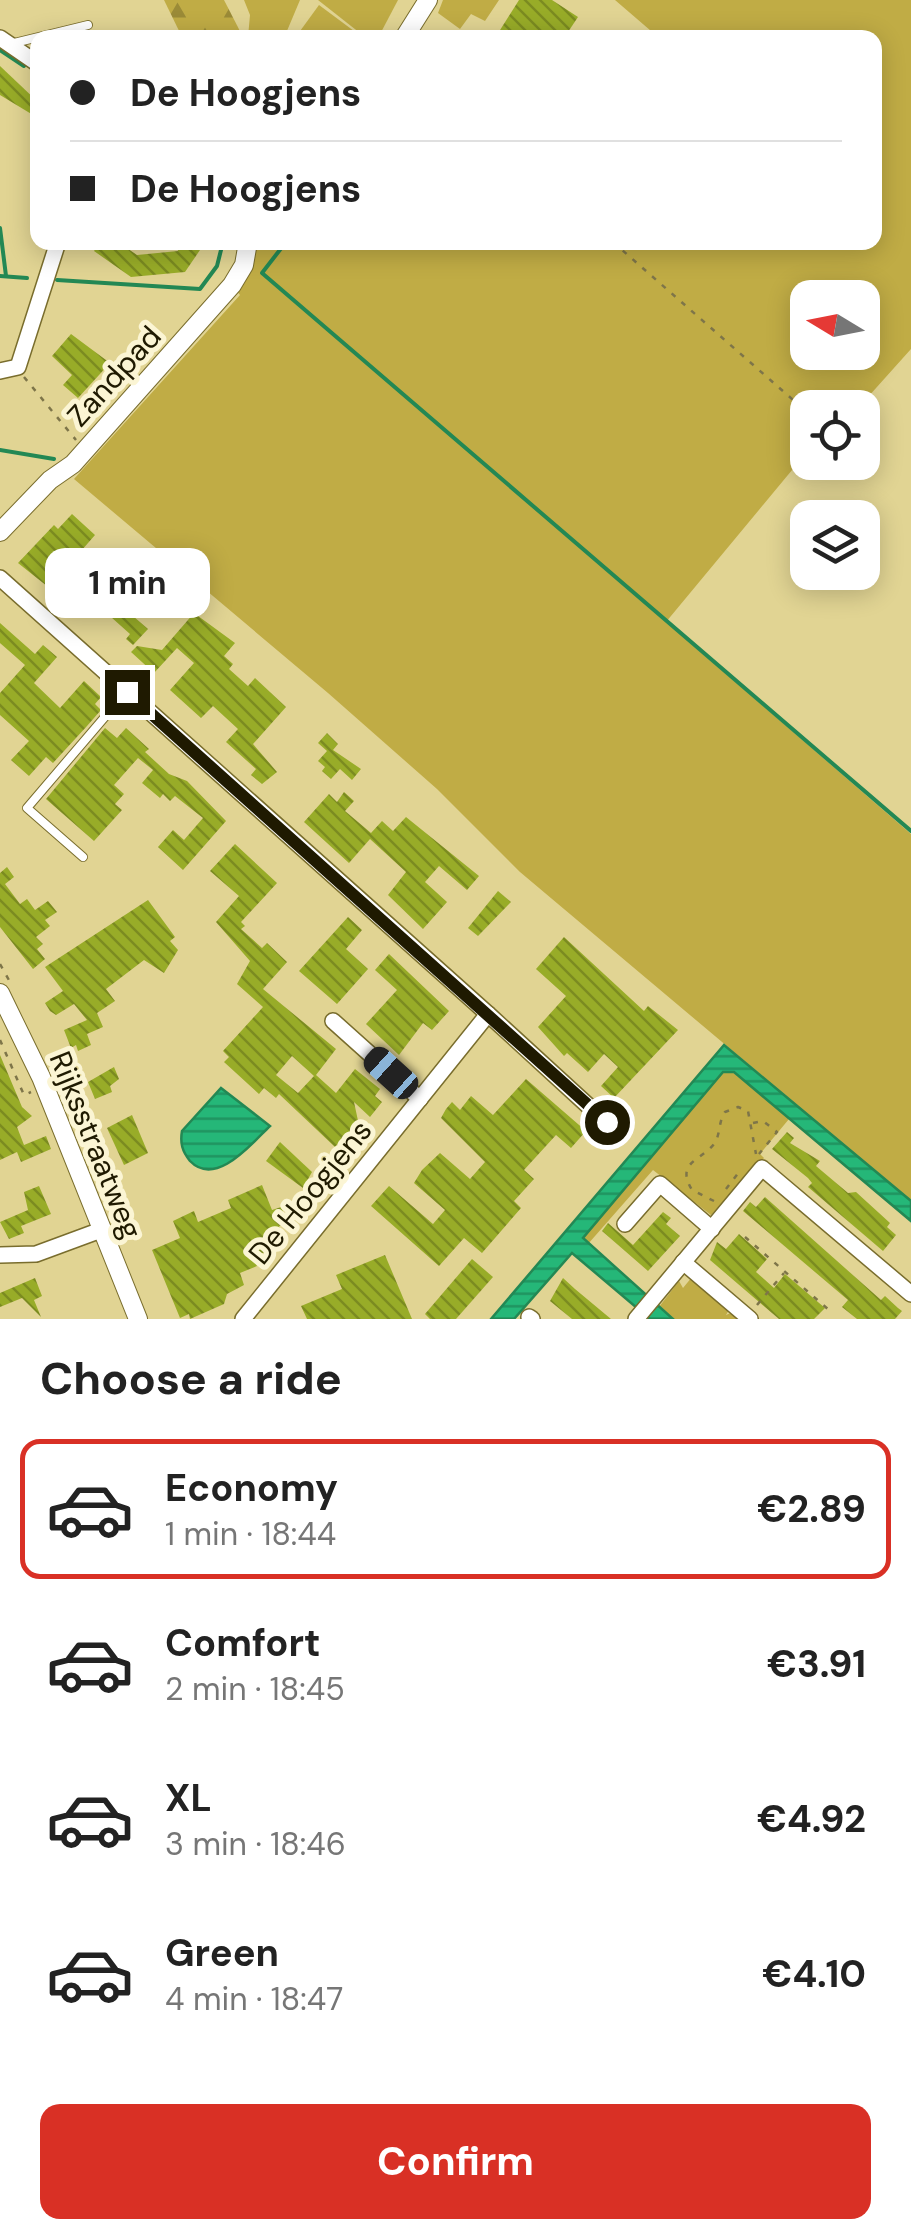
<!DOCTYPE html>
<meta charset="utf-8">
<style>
body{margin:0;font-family:"DM Sans",sans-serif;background:#f2f2f2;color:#222;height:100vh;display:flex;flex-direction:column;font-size:38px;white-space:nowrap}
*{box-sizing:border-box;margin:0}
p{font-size:32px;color:#767676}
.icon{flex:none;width:55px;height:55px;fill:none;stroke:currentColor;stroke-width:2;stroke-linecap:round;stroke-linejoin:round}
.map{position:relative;height:1319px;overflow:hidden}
.drawer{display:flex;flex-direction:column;background:#fff;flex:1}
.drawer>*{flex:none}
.hud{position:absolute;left:30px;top:30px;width:852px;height:220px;border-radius:20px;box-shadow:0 5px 25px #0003;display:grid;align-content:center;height:220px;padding:0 40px;background:#fff}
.needle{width:65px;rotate:280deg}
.tools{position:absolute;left:790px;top:280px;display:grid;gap:20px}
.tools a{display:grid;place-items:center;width:90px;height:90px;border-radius:20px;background:#fff;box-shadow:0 5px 25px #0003;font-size:50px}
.end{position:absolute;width:45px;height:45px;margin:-22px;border:12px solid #1f1a01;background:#fff;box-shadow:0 0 0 5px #fff}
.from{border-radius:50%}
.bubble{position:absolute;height:70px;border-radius:20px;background:#fff;box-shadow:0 5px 25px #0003;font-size:32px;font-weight:700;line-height:70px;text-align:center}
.car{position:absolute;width:30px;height:60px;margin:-30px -15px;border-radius:12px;box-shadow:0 0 8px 2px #0007;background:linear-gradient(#222 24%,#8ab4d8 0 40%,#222 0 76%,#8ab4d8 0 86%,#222 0)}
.hud b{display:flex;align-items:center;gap:35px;height:95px;font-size:38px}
.hud b+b{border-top:2px solid #e0e0e0}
.hud i{width:25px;height:25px;background:#222}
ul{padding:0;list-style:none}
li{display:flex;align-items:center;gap:30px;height:140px;margin:0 20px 15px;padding:0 20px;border:5px solid transparent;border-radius:20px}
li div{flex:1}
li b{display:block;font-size:38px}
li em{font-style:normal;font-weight:700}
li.selected{border-color:#d93025}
li>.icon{width:90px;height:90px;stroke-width:1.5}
h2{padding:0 40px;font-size:45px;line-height:120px}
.action{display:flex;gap:20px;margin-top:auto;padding:20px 40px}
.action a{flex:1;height:115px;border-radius:20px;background:#d93025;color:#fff;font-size:40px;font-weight:700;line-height:115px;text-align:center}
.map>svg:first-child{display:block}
.grass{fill:#c0ac45;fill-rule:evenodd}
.forest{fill:url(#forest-firs)}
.water{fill:url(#water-rules);stroke:#238854;stroke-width:2.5}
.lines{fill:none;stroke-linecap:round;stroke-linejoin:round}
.stream{stroke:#238854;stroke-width:4}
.building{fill:url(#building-back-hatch);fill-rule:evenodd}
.service-casing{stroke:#796d2d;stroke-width:10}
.minor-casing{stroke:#796d2d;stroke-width:18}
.tertiary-casing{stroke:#796d2d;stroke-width:20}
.path{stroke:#7e7549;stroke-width:2.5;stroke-dasharray:5 8;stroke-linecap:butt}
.service{stroke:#fff;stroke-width:8}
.minor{stroke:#fff;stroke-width:15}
.tertiary{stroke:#fff;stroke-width:18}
.route{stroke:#1f1a01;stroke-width:12}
.labels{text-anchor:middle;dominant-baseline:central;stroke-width:10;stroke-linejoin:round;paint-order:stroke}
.street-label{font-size:30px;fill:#1f1a01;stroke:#fbf5d4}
</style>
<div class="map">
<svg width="911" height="1319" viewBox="0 0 911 1319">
<defs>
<pattern id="forest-firs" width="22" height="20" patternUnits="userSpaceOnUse" patternTransform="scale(2.5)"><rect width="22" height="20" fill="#c0ac45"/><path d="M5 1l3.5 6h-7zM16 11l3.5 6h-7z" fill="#9b8b37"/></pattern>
<pattern id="water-rules" width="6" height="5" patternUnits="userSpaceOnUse" patternTransform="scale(2.5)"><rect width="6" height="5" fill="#25b778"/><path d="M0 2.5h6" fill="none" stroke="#1f9460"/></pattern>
<pattern id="building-back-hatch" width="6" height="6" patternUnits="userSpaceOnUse" patternTransform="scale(2.5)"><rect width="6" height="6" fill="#98ac28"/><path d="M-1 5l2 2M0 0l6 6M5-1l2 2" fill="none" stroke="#7b8b20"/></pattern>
</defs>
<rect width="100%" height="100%" fill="#e1d493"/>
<!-- grass -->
<g class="grass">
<polygon points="244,0 300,0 284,38 248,37 250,15"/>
<polygon points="318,0 398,0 378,38 365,37"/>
<polygon points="443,0 499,0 485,21 471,14 460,29 438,13"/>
<path d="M615,0H911V349L859,407L808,408L807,452L666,622L911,834V1201L520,872L437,789L328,693L74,479L240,295L235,289L260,243L875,242V38L658,37ZM808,298H862V352H808Z"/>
<polygon points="319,5 362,37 295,38"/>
<polygon points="723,1072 733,1072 789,1119 760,1154 764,1158 711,1215 653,1170 588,1244 582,1238"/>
<polygon points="692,1277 729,1310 726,1315 733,1312 740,1319 673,1319 659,1307 679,1281 683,1288"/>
</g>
<!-- forest -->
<polygon class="forest" points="164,0 224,0 243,37 182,37"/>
<!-- water -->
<g class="water">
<polygon points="724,1045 911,1201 911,1221 734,1072 723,1072 583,1238 673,1319 650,1319 572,1253 514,1319 491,1319"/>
<path d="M221,1088L270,1126C252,1143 216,1188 190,1161C182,1151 180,1143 182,1131Z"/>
</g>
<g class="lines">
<!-- stream -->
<g class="stream">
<polyline points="0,50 24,66"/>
<polyline points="0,228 6,276"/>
<polyline points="286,242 262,273 911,831"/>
<polyline points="0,276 27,278"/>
<polyline points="57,280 200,289 217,266 223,242"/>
<polyline points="0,450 54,459"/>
</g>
</g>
<!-- building -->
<g class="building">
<polygon points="519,0 552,0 578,17 564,38 495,38"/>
<polygon points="0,66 38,102 38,118 0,95"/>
<polygon points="100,242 118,242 137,255 178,251 176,242 198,242 200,250 185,272 131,277 94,251"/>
<polygon points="71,334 110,363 78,398 63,385 72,375 52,356"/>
<polygon points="72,514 95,535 61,574 80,590 84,586 91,592 83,602 76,595 67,602 18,563 54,525 58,529"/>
<polygon points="133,575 153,594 133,616 148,629 133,645 126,639 130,634 102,609"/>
<polygon points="194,613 235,643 224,656 233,664 229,669 248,686 255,678 286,707 253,744 277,772 262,784 251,775 256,769 226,742 238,729 213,706 201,718 170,690 194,663 177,648 154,673 131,652 137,646 162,650"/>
<polygon points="0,623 35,654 43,645 57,657 34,683 60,708 84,681 101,697 95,704 101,710 87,726 53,763 46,757 29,776 11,760 29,741 0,715 0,693 25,665 0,643"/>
<polygon points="105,728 117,738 126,728 149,749 145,752 169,774 187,781 226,821 183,870 158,847 173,830 184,840 203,818 175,796 170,801 163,794 160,798 142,783 153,770 138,758 114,785 124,794 115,804 122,810 94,841 46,799"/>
<polygon points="327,733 338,744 333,750 361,769 352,780 340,769 331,779 322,771 325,767 318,761 327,751 318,743"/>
<polygon points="344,792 354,801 345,811 371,833 382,821 393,831 406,817 479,876 467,890 439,866 425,882 447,902 423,929 388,895 406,872 370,839 349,863 304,822 329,794 337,802"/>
<path d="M235,844L277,883L241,922L245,926L241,929L262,948L267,943L287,962L263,989L336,1049L316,1075L336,1093L355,1069L380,1089L375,1096L382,1102L370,1117L354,1102L360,1130L348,1145L341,1140L335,1147L279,1094L276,1098L264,1088L259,1094L224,1062L229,1057L223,1051L263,1007L237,984L250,961L216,922L239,896L210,871ZM292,1056L314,1076L298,1093L276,1075Z"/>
<polygon points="7,867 14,877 5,884 20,904 27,899 35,910 48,901 57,912 45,920 50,926 36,937 43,944 37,949 45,959 33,969 0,927 0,873"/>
<polygon points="498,891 511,902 478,936 468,928"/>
<polygon points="148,900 175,937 170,941 178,950 164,973 144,960 106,989 115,1001 97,1013 103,1027 87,1034 91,1045 78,1051 76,1045 71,1048 64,1030 87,1020 74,1004 56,1015 50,1011 45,1003 63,991 45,967"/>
<polygon points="348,917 362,930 346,949 368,969 337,1004 299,971"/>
<polygon points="564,937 644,1011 648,1006 678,1030 614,1098 601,1086 618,1067 604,1054 588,1072 567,1053 564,1056 538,1027 566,996 536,969"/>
<polygon points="389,954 449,1011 432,1030 423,1023 399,1055 366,1024 397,990 375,970"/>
<polygon points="0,1055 22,1107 32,1116 17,1127 24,1145 46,1136 51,1149 21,1162 17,1152 0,1160"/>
<polygon points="114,1067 119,1079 110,1086 112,1092 95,1099 88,1082"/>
<polygon points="526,1079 586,1131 571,1148 556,1135 524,1170 534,1179 514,1201 521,1208 482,1253 464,1238 439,1266 371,1206 389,1186 433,1224 445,1210 414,1183 422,1170 440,1153 470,1179 485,1162 441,1118 446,1109 452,1102 460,1110 471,1096 493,1115"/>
<polygon points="132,1115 148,1153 124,1165 107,1128"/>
<polygon points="787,1132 794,1138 790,1143 820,1161 816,1166 848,1193 856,1192 890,1223 887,1227 896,1235 883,1251 808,1187 812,1183 808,1178 772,1149"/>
<polygon points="280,1142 312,1172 303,1188 266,1161"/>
<polygon points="262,1185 272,1210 281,1207 288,1223 279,1226 283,1235 266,1242 270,1250 253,1257 257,1266 240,1273 244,1285 227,1294 224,1304 190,1319 189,1314 180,1318 152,1250 180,1238 173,1221 194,1211 198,1222 231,1208 228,1200"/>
<polygon points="39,1186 51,1214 21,1226 24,1233 9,1239 0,1222 28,1210 24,1192"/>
<polygon points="765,1197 881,1300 885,1296 898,1308 902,1311 895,1319 857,1319 842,1307 848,1300 743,1211 750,1202 756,1207"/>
<polygon points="663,1212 671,1218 666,1224 680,1236 648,1271 602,1231 608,1223 633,1245"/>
<polygon points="739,1234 767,1259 756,1272 774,1288 785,1274 825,1308 814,1319 779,1319 710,1260 717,1242 726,1249"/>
<polygon points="385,1255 412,1319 307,1319 301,1306 342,1289 336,1275"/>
<polygon points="472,1259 493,1277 456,1319 430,1319 425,1314"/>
<polygon points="35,1278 42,1296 34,1300 41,1317 22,1298 0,1307 0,1293"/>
<polygon points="563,1278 575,1289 611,1319 572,1319 550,1301"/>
</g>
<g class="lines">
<!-- service casing -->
<g class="service-casing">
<g id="service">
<polyline points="10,44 88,25"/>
<polyline points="83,857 27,808 127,691"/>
</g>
</g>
<!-- minor casing -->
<g class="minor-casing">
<g id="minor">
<polyline points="0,38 38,64"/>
<polyline points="0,371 18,367 58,242"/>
<polyline points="0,578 488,1014 243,1319"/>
<polyline points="488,1014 607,1123"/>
<polyline points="333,1021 420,1099"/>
<polyline points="625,1224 660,1184 712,1229"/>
<polyline points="0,1255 36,1254 101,1230"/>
<polyline points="683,1262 750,1319"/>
<polyline points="529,1317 532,1319"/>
<polyline points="636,1319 762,1168 911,1294"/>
</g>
</g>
<!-- tertiary casing -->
<g class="tertiary-casing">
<g id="tertiary">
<polyline points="404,38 428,0"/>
<polyline points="0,532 50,480 73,464 232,285 244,265 248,242"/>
<polyline points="0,993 41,1077 138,1319"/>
</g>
</g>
<!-- path -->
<g class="path">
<polyline points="613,242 808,413"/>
<polyline points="24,377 76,440"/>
<polyline points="0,964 10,982"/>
<polyline points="0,1040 24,1095 31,1092"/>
<polyline points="753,1123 763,1121 777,1132 759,1154"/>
<polyline points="726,1189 739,1172"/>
<path d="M714,1201L692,1190C675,1162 701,1161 714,1144C721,1134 718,1122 725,1112L738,1107L748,1111L756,1154"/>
<polyline points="745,1237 829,1310"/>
<polyline points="757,1305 784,1273"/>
</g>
<!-- service -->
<use href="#service" class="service"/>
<!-- minor -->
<use href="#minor" class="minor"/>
<!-- tertiary -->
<use href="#tertiary" class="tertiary"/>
</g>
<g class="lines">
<!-- route -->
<polyline class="route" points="127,692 607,1122"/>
</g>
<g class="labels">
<!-- street labels -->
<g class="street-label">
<text transform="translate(114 376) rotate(-48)">Zandpad</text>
<text transform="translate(96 1145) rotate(68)">Rijksstraatweg</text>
<text transform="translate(310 1192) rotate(-51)">De Hoogjens</text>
</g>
</g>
</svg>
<div class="tools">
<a><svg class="needle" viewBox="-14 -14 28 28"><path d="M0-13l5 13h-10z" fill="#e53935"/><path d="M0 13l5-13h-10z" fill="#767676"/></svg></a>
<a><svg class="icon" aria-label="locate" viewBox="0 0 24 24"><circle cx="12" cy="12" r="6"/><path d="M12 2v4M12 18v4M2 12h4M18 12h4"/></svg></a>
<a><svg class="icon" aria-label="layers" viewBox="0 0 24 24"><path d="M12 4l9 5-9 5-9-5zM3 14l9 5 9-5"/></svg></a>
</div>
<i class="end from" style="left:607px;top:1122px"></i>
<i class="end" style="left:127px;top:692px"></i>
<div class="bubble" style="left:45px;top:548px;width:165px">1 min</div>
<i class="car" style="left:391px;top:1073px;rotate:312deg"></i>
<div class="hud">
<b><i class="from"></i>De Hoogjens</b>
<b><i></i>De Hoogjens</b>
</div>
</div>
<section class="drawer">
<h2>Choose a ride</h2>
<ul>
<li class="selected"><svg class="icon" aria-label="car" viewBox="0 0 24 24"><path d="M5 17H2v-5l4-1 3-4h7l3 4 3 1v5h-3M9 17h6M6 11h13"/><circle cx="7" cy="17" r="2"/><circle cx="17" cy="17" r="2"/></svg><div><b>Economy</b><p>1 min · 18:44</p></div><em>€2.89</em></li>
<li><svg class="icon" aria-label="car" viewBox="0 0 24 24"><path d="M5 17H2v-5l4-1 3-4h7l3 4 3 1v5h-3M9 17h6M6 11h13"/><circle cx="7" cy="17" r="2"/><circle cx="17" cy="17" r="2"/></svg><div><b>Comfort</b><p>2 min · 18:45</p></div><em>€3.91</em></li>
<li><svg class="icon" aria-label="car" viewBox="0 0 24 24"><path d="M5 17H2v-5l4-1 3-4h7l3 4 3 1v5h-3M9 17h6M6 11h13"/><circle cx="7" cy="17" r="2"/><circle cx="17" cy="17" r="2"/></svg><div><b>XL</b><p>3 min · 18:46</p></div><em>€4.92</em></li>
<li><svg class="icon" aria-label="car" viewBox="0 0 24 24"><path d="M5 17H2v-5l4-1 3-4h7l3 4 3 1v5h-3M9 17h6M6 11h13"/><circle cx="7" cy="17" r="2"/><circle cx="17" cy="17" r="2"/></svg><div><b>Green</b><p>4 min · 18:47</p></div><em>€4.10</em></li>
</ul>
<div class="action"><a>Confirm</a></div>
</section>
